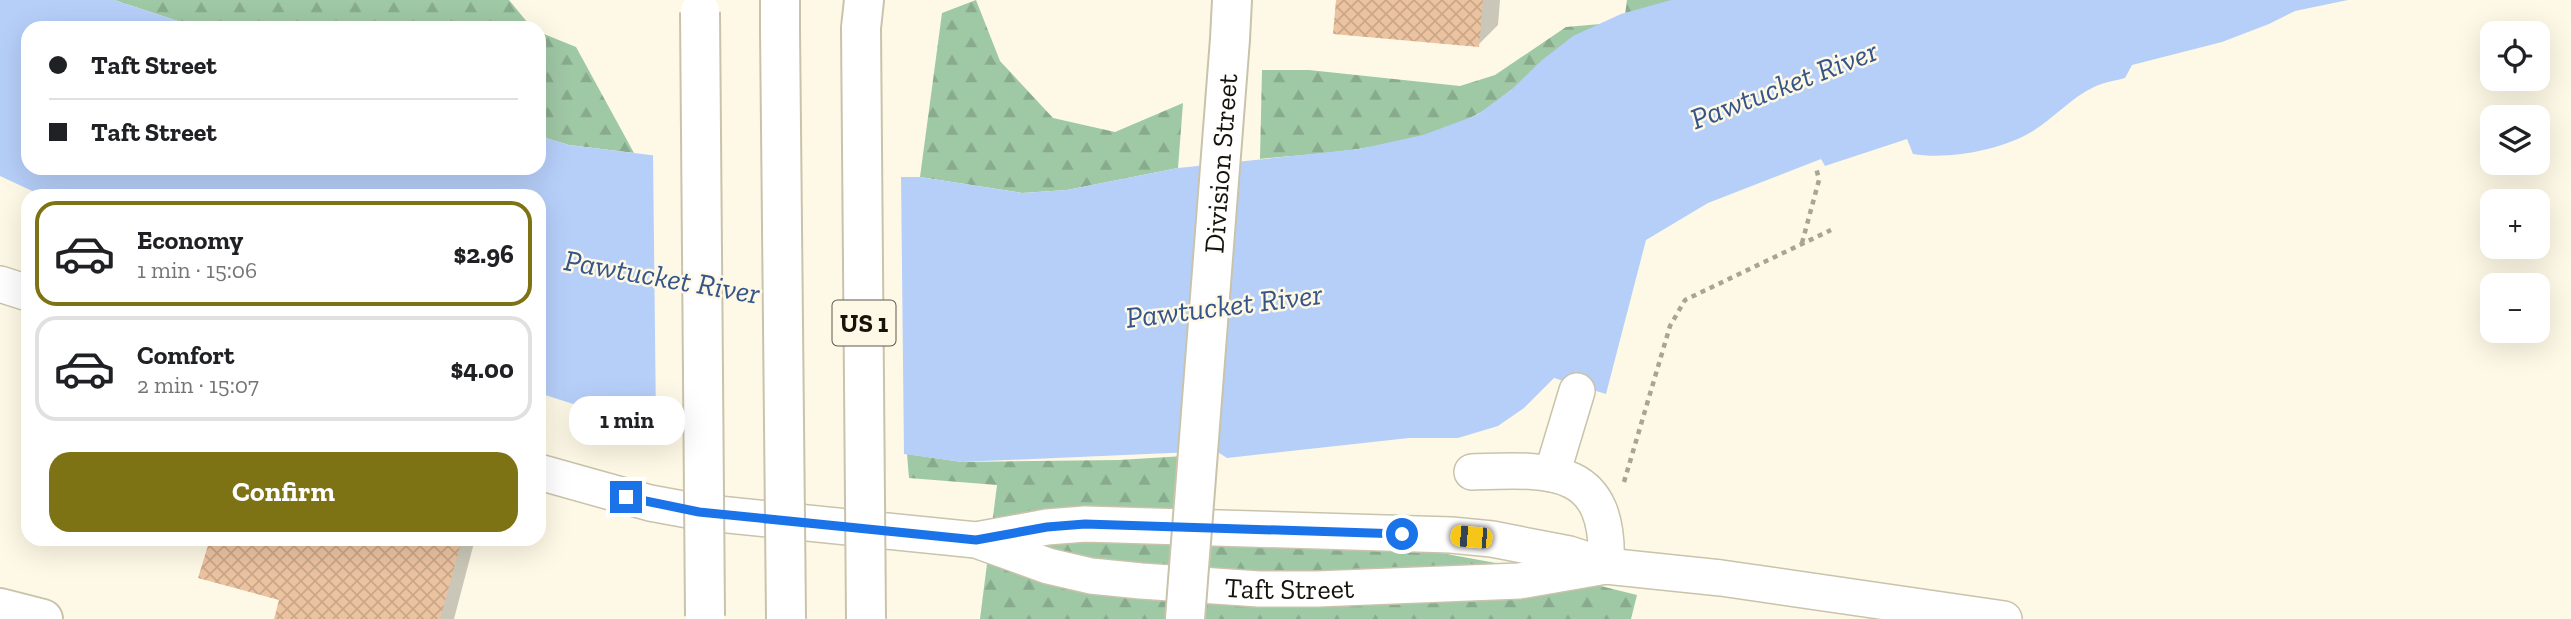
<!DOCTYPE html>
<meta charset="utf-8">
<style>
body{margin:0;font-family:"Zilla Slab",serif;background:#f6f6f6;color:#202124;height:100vh;display:flex;flex-direction:column;font-size:26px;white-space:nowrap}
*{box-sizing:border-box;margin:0}
p{font-size:23px;color:#757577}
.icon{flex:none;width:38px;height:38px;fill:none;stroke:currentColor;stroke-width:2;stroke-linecap:round;stroke-linejoin:round}
.map{position:relative;flex:1;overflow:hidden}
.side{position:absolute;left:21px;top:189px;width:525px;height:357px;display:flex;flex-direction:column;background:#fff;border-radius:21px;box-shadow:0 7px 28px #0002}
.side>*{flex:none}
.banner{position:absolute;left:21px;top:21px;width:525px;height:154px;border-radius:21px;box-shadow:0 7px 28px #0002;display:grid;align-content:center;height:154px;padding:0 28px;background:#fff}
.controls{position:absolute;left:2480px;top:21px;display:grid;gap:14px}
.controls a{display:grid;place-items:center;width:70px;height:70px;border-radius:14px;background:#fff;box-shadow:0 7px 28px #0002;font-size:35px}
.end{position:absolute;width:32px;height:32px;margin:-16px;border:9px solid #1a73e8;background:#fff;box-shadow:0 0 0 4px #fff}
.from{border-radius:50%}
.bubble{position:absolute;height:49px;border-radius:21px;background:#fff;box-shadow:0 7px 28px #0002;font-size:23px;font-weight:700;line-height:49px;text-align:center}
.car{position:absolute;width:21px;height:42px;margin:-21px -10px;border-radius:9px;box-shadow:0 0 5px 2px #0007;background:linear-gradient(#f5c518 24%,#345 0 40%,#f5c518 0 76%,#345 0 86%,#f5c518 0)}
.banner b{display:flex;align-items:center;gap:24px;height:66px;font-size:26px}
.banner b+b{border-top:2px solid #e0e0e0}
.banner i{width:18px;height:18px;background:#202124}
ul{padding:12px 0 0;list-style:none}
li{display:flex;align-items:center;gap:21px;height:105px;margin:0 14px 10px;padding:0 14px;border:4px solid #e0e0e0;border-radius:21px}
li div{flex:1}
li b{display:block;font-size:26px}
li em{font-style:normal;font-weight:700}
li.on{border-color:#7e7314}
li>.icon{width:63px;height:63px;stroke-width:1.5}
.cta{display:flex;gap:14px;margin-top:auto;padding:14px 28px}
.cta a{flex:1;height:80px;border-radius:21px;background:#7e7314;color:#fff;font-size:28px;font-weight:700;line-height:80px;text-align:center}
.map>svg:first-child{display:block}
.forest{fill:url(#forest-firs)}
.water{fill:#b6cff9}
.pier{fill:#fef9e6}
.shadow{fill:#0003}
.building{fill:url(#building-cross-hatch)}
.lines{fill:none;stroke-linecap:round;stroke-linejoin:round}
.minor-casing{stroke:#c9c3ac;stroke-width:38}
.major-casing{stroke:#c9c3ac;stroke-width:42}
.highway-casing{stroke:#c9c3ac;stroke-width:42}
.path{stroke:#a9a596;stroke-width:4.5;stroke-dasharray:5 5;stroke-linecap:butt}
.minor{stroke:#fff;stroke-width:35}
.major{stroke:#fff;stroke-width:38}
.highway{stroke:#fff;stroke-width:38}
.major-bridge-casing{stroke:#c9c3ac;stroke-width:42;stroke-linecap:butt}
.highway-bridge-casing{stroke:#c9c3ac;stroke-width:42;stroke-linecap:butt}
.major-bridge{stroke:#fff;stroke-width:38}
.highway-bridge{stroke:#fff;stroke-width:38}
.route{stroke:#1a73e8;stroke-width:9}
.labels{text-anchor:middle;dominant-baseline:central;stroke-width:5;stroke-linejoin:round;paint-order:stroke}
.shield{fill:#fef9e6;stroke:#5c584d;stroke-width:2}
.shield-label{font-size:26px;font-weight:bold;fill:#16130b}
.street-label{font-size:28px;fill:#16130b;stroke:#fef9e6}
.water-label{font-size:30px;font-style:italic;fill:#355489;stroke:#fef9e6}
</style>
<div class="map">
<svg width="2571" height="619" viewBox="0 0 2571 619">
<defs>
<pattern id="forest-firs" width="22" height="20" patternUnits="userSpaceOnUse" patternTransform="scale(1.75)"><rect width="22" height="20" fill="#9fc8a5"/><path d="M5 1l3.5 6h-7zM16 11l3.5 6h-7z" fill="#88ab8d"/></pattern>
<pattern id="building-cross-hatch" width="8" height="8" patternUnits="userSpaceOnUse" patternTransform="scale(1.75)"><rect width="8" height="8" fill="#ecc3a1"/><path d="M0 0l8 8M0 8l8-8" fill="none" stroke="#caa789"/></pattern>
</defs>
<rect width="100%" height="100%" fill="#fef9e6"/>
<!-- forest -->
<g class="forest">
<polygon points="114,0 509,0 532,28 199,28"/>
<polygon points="976,0 1000,61 1053,118 1115,132 1183,103 1178,168 1067,190 1022,193 920,177 942,13"/>
<path d="M1627,0H1822L1511,90C1500,98 1488,109 1476,115C1411,149 1332,152 1260,159L1262,70H1309L1460,86L1495,75L1566,27L1624,22Z"/>
<polygon points="539,32 576,47 634,153 569,145 539,136"/>
<polygon points="907,454 962,462 1119,460 1184,456 1205,510 1540,571 1637,595 1631,619 980,619 997,485 909,478"/>
</g>
<!-- water -->
<path class="water" d="M0,0H114L199,28H28V168H539V136L569,145L828,177H920L1022,193L1067,190L1178,168L1359,149L1423,135L1477,115L1511,90L1542,60L1573,36L1621,14L1671,0H2348L2295,11L2269,24L2222,42L2132,65L2125,78C2115,81 2104,82 2094,87C2072,97 2054,118 2033,131C2002,150 1949,160 1913,154L1907,139L1825,166L1821,159L1708,203L1646,240L1606,394L1554,378L1524,408L1498,426L1458,438H1409L1227,458L1216,451L962,462L598,412L539,393V196H43L0,176Z"/>
<!-- pier -->
<polygon class="pier" points="653,152 828,173 901,174 904,457 656,424"/>
<!-- shadow -->
<g class="shadow">
<polygon points="1338,0 1500,0 1498,25 1478,45"/>
<polygon points="212,539 475,539 454,619 276,619 281,599"/>
</g>
<!-- building -->
<g class="building">
<polygon points="1336,0 1483,0 1479,47 1333,34"/>
<polygon points="210,539 462,539 440,619 274,619 279,600 198,578"/>
</g>
<g class="lines">
<!-- minor casing -->
<g class="minor-casing">
<g id="minor">
<polyline points="0,284 28,293"/>
<path id="s1" d="M539,472L650,503L699,512L976,540L1048,566L1091,576L1141,581L1259,589H1317L1519,581L1606,566"/>
<path d="M1472,472C1552,469 1611,465 1606,566"/>
<polyline points="1552,474 1577,391"/>
<polyline points="976,540 1047,527 1085,524 1451,535 1492,539 1569,554 1606,566 1721,578 2004,619"/>
</g>
</g>
<!-- major casing -->
<g class="major-casing">
<g id="major">
<polyline points="1230,39 1232,0"/>
<polyline points="0,608 43,619"/>
</g>
</g>
<!-- highway casing -->
<g class="highway-casing">
<g id="highway">
<polyline points="780,0 780,29"/>
<polyline points="861,28 864,0"/>
</g>
</g>
<!-- path -->
<g class="path">
<polyline points="1802,243 1819,180 1816,167"/>
<polyline points="1624,482 1670,326 1685,300 1831,230"/>
</g>
<!-- minor -->
<use href="#minor" class="minor"/>
<!-- major -->
<use href="#major" class="major"/>
<!-- highway -->
<use href="#highway" class="highway"/>
<!-- major-bridge casing -->
<g class="major-bridge-casing">
<g id="major-bridge">
<path id="s2" d="M1185,619L1230,39"/>
</g>
</g>
<!-- highway-bridge casing -->
<g class="highway-bridge-casing">
<g id="highway-bridge">
<polyline points="700,12 705,616"/>
<polyline points="861,28 866,619"/>
<polyline points="780,29 786,619"/>
</g>
</g>
<!-- major-bridge -->
<use href="#major-bridge" class="major-bridge"/>
<!-- highway-bridge -->
<use href="#highway-bridge" class="highway-bridge"/>
</g>
<g class="lines">
<!-- route -->
<polyline class="route" points="626,497 699,512 976,540 1047,527 1085,524 1402,534"/>
</g>
<g class="labels">
<!-- shield labels -->
<rect class="shield" x="832.5" y="300.5" width="63" height="45" rx="5"/>
<g class="shield-label">
<text x="864" y="323">US 1</text>
</g>
<!-- street labels -->
<g class="street-label">
<text stroke="none"><textPath href="#s2" startOffset="457">Division Street</textPath></text>
<text stroke="none"><textPath href="#s1" startOffset="763">Taft Street</textPath></text>
</g>
<!-- water labels -->
<g class="water-label">
<text transform="translate(1784 85) rotate(-21)">Pawtucket River</text>
<text transform="translate(662 277) rotate(10)">Pawtucket River</text>
<text transform="translate(1224 306) rotate(-7)">Pawtucket River</text>
</g>
</g>
</svg>
<div class="controls">
<a><svg class="icon" aria-label="locate" viewBox="0 0 24 24"><circle cx="12" cy="12" r="6"/><path d="M12 2v4M12 18v4M2 12h4M18 12h4"/></svg></a>
<a><svg class="icon" aria-label="layers" viewBox="0 0 24 24"><path d="M12 4l9 5-9 5-9-5zM3 14l9 5 9-5"/></svg></a>
<a>+</a>
<a>−</a>
</div>
<i class="end from" style="left:1402px;top:534px"></i>
<i class="end" style="left:626px;top:497px"></i>
<div class="bubble" style="left:569px;top:396px;width:116px">1 min</div>
<i class="car" style="left:1471px;top:537px;rotate:275deg"></i>
<div class="banner">
<b><i class="from"></i>Taft Street</b>
<b><i></i>Taft Street</b>
</div>
<section class="side">
<ul>
<li class="on"><svg class="icon" aria-label="car" viewBox="0 0 24 24"><path d="M5 17H2v-5l4-1 3-4h7l3 4 3 1v5h-3M9 17h6M6 11h13"/><circle cx="7" cy="17" r="2"/><circle cx="17" cy="17" r="2"/></svg><div><b>Economy</b><p>1 min · 15:06</p></div><em>$2.96</em></li>
<li><svg class="icon" aria-label="car" viewBox="0 0 24 24"><path d="M5 17H2v-5l4-1 3-4h7l3 4 3 1v5h-3M9 17h6M6 11h13"/><circle cx="7" cy="17" r="2"/><circle cx="17" cy="17" r="2"/></svg><div><b>Comfort</b><p>2 min · 15:07</p></div><em>$4.00</em></li>
</ul>
<div class="cta"><a>Confirm</a></div>
</section>
</div>
